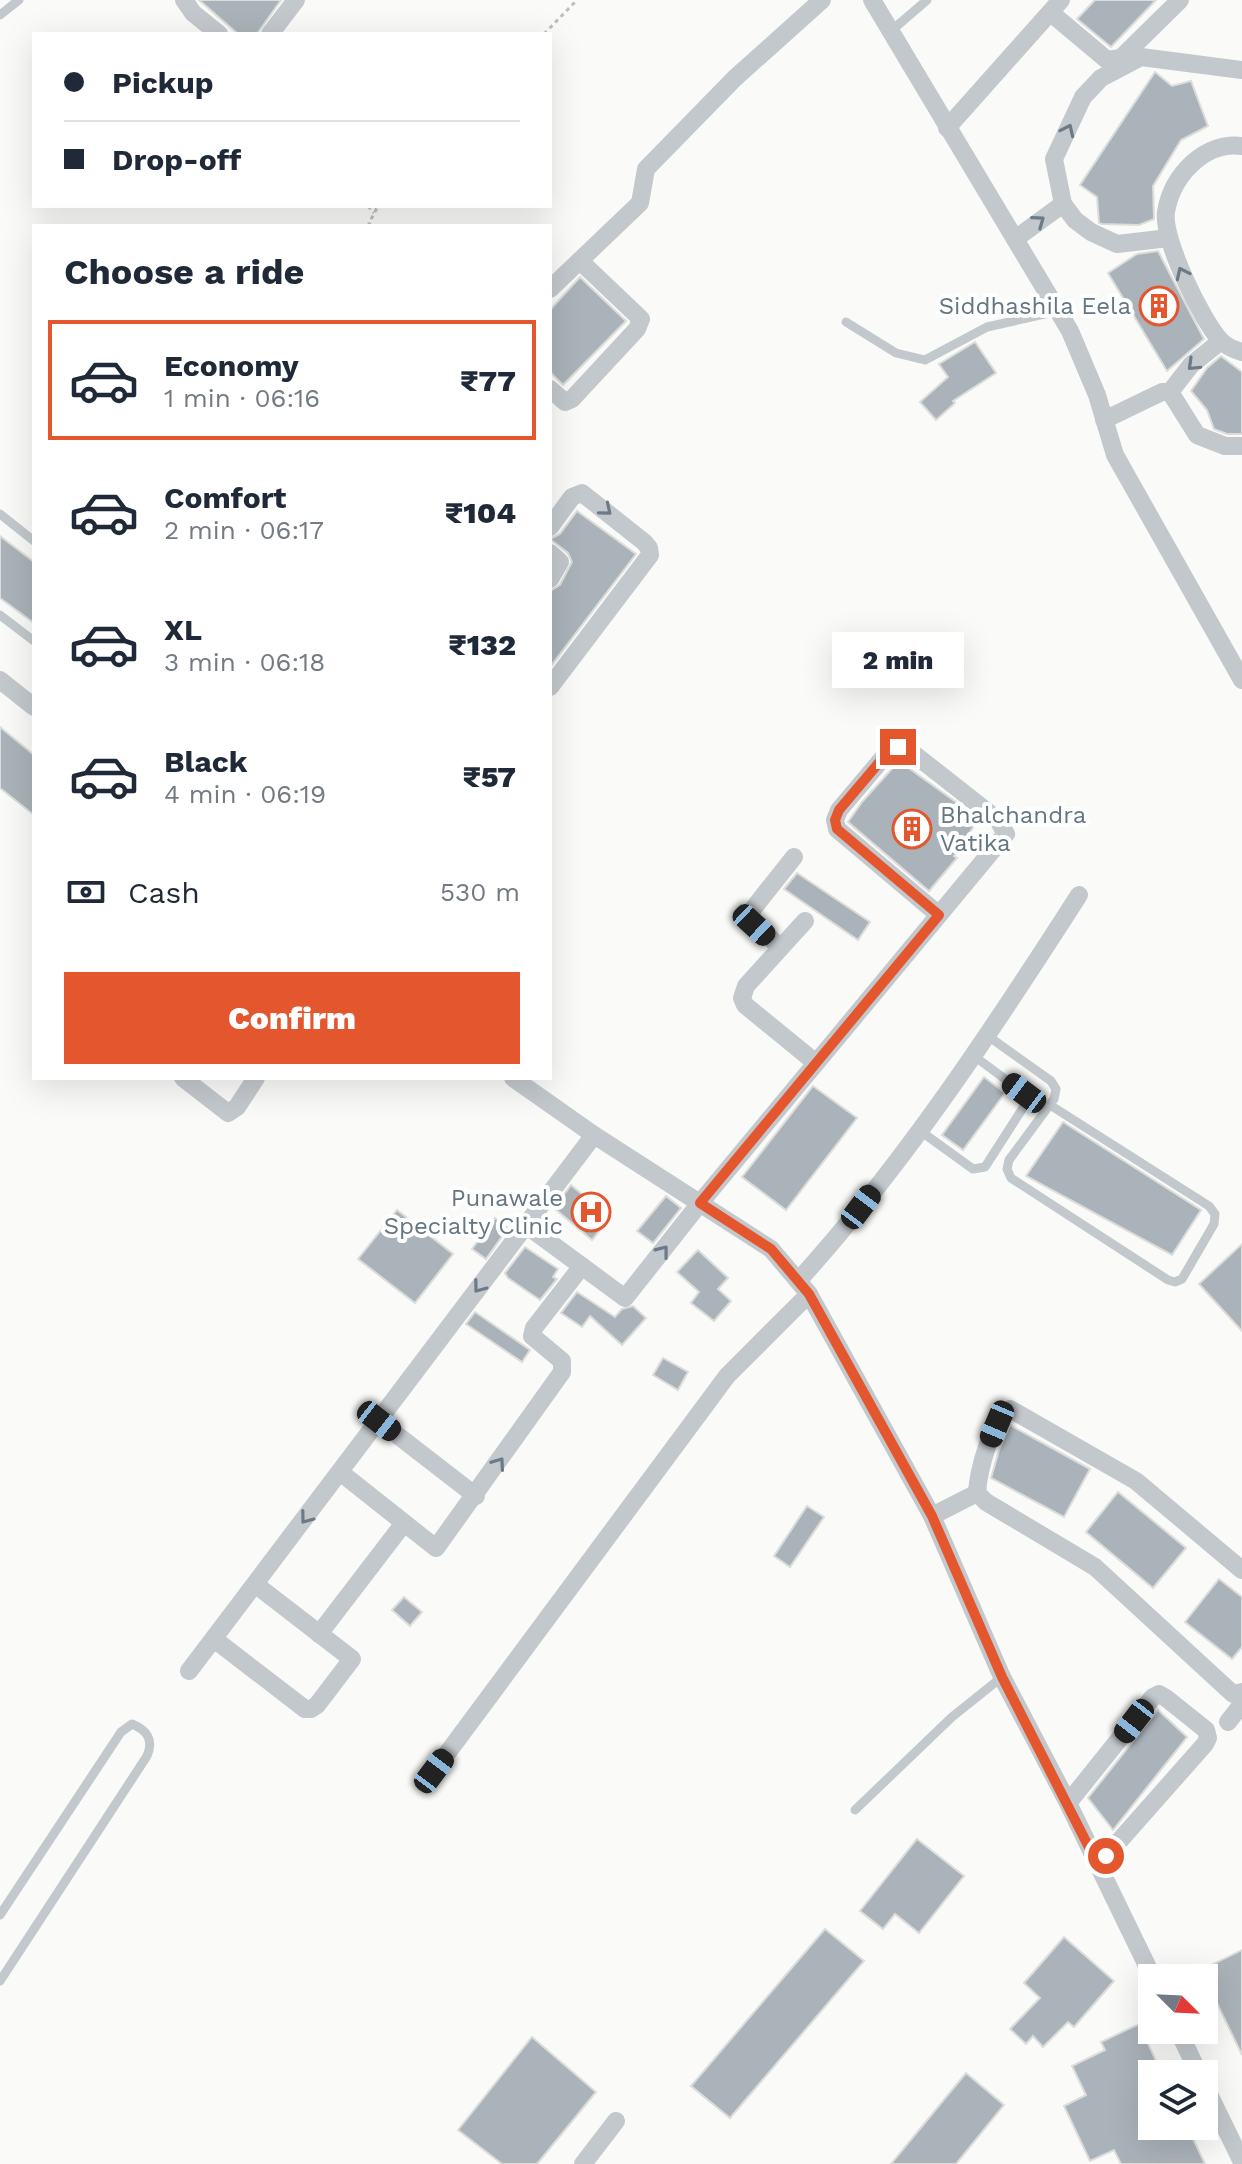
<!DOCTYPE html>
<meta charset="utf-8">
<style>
body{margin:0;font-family:"Work Sans",sans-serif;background:#f2f2f3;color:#1f2937;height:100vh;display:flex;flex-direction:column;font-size:30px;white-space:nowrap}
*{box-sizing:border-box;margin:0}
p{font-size:26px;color:#747a83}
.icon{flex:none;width:44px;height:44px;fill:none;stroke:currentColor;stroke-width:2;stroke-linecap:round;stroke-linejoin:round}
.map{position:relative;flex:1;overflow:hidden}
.details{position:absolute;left:32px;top:224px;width:520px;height:856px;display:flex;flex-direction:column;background:#fff;border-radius:0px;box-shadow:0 8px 32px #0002}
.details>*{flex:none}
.banner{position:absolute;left:32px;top:32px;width:520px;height:176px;border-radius:0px;box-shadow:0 8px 32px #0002;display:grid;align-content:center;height:176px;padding:0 32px;background:#fff}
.needle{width:52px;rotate:114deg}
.fabs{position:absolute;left:1138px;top:1964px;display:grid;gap:16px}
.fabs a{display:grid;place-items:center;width:80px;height:80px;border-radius:0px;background:#fff;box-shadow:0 8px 32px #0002;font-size:40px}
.end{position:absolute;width:36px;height:36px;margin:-18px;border:10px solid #e4572e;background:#fff;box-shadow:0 0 0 4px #fff}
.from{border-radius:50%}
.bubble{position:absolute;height:56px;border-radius:0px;background:#fff;box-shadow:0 8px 32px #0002;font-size:26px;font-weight:800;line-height:56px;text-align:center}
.car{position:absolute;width:24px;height:48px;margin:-24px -12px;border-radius:10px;box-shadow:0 0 6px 2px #0007;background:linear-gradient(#222 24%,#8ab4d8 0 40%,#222 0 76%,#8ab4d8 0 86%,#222 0)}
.banner b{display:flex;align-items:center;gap:28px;height:76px;font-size:30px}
.banner b+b{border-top:2px solid #e0e1e3}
.banner i{width:20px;height:20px;background:#1f2937}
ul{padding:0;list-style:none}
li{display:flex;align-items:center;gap:24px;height:120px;margin:0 16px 12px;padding:0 16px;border:4px solid transparent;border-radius:0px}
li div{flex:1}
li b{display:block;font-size:30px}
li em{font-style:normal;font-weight:800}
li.active{border-color:#e4572e}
li>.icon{width:72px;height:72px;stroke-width:1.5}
h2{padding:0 32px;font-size:36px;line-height:96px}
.pay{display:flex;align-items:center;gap:20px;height:88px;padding:0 32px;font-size:30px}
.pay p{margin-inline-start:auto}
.action{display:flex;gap:16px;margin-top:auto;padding:16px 32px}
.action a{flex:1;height:92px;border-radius:0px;background:#e4572e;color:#fff;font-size:32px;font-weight:800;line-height:92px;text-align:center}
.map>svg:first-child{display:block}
.building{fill:#aab3b9;stroke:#dcdcda;stroke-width:2}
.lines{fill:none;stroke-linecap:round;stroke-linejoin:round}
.path{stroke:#bbbfc2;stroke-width:3;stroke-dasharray:4 4;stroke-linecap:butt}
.service{stroke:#c3c8cc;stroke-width:9}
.minor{stroke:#c3c8cc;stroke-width:18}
.oneway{stroke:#6a7a87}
.route{stroke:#e4572e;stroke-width:10}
.labels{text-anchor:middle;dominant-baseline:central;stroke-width:8;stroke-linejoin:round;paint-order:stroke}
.poi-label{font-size:24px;fill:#657683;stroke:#fff;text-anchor:end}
</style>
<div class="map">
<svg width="1242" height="2164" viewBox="0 0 1242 2164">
<rect width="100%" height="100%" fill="#fafaf8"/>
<!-- building -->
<g class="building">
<polygon points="199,0 281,0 257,34 238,34"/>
<polygon points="1095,0 1156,0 1111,47 1077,19"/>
<polygon points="1155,72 1172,86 1191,81 1208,126 1181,140 1153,186 1154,219 1139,225 1102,224 1099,223 1097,197 1080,185"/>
<polygon points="1158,251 1204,339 1167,371 1108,273 1137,254"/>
<polygon points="580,277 626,321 563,385 550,372 550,310"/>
<polygon points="975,342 996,373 953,401 955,403 936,420 920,402 948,377 939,364"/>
<polygon points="1221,356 1242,372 1242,434 1227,434 1214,429 1207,410 1191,391 1207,368"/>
<polygon points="577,511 636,554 550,667 550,591 560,585 572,562 568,553 550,539 560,534"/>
<polygon points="0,536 34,562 34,623 0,598"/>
<polygon points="0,727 34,755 34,815 0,788"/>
<polygon points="899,761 960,805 958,808 976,823 954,856 957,858 929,891 848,822 862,802"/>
<polygon points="797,873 870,922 858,940 784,889"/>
<polygon points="984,1077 1005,1093 963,1150 942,1135"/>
<polygon points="813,1086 857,1118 786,1210 742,1177"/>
<polygon points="1063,1122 1201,1210 1172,1255 1026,1176"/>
<polygon points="571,1185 610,1218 592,1240 554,1208"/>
<polygon points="666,1196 681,1208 653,1243 637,1231"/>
<polygon points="397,1210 453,1254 415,1303 358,1259"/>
<polygon points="495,1218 508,1228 486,1259 472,1249"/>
<polygon points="1242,1244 1242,1331 1199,1284"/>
<polygon points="525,1247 558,1269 553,1277 557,1279 540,1300 508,1278 505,1273"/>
<polygon points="698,1250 728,1278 718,1289 731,1301 714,1321 691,1303 699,1292 677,1272"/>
<polygon points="577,1292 615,1317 622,1309 633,1306 646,1318 622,1345 590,1316 582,1327 561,1313"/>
<polygon points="475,1312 530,1350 522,1362 466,1324"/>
<polygon points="663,1358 688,1372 678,1390 653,1375"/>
<polygon points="1010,1425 1090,1469 1064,1517 991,1478 999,1450"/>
<polygon points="1118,1492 1186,1548 1153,1588 1086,1532"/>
<polygon points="807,1506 824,1517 790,1567 774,1556"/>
<polygon points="1219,1579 1242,1597 1242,1647 1232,1659 1185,1622"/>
<polygon points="404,1597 422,1612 410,1626 392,1610"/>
<polygon points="1158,1710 1187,1737 1113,1830 1088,1798"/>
<polygon points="917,1839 964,1876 919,1933 895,1914 883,1929 860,1911"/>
<polygon points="825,1929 864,1961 730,2118 691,2086"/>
<polygon points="1064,1937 1114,1981 1074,2027 1068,2022 1043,2047 1033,2036 1026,2044 1010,2029 1040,1998 1024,1983"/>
<polygon points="1242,1950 1242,2055 1201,1970"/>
<polygon points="1139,2024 1162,2074 1152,2074 1152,2126 1187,2126 1205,2164 1121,2164 1114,2150 1090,2161 1064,2106 1086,2095 1072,2066 1105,2050 1101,2042"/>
<polygon points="532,2037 596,2092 537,2164 502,2164 458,2130"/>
<polygon points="966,2073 1004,2105 956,2164 891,2164"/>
</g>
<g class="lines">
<!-- path -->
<g class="path">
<polyline points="544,34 577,0"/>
<polyline points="368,206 374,213"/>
<polyline points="371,226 369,223 378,206"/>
</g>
<!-- service -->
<g class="service">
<polyline points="0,15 19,0"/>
<polyline points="891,31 927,0"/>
<polyline points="846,322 896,353 925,360 987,327 1058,311"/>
<polyline points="0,514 34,541"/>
<polyline points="0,615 34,641"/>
<polyline points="988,1036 1051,1081 1056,1089 1054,1099 1009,1160 1007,1169 1011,1178 1168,1280 1175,1282 1182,1279 1214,1224 1215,1214 1209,1206 1050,1105"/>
<polyline points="919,1130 973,1169 985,1167 1028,1100 1024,1093 974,1056"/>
<polyline points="855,1810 952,1717 1002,1677"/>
<path d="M0,1915L121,1732L132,1724C147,1730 154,1740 147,1756L0,1981"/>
</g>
<!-- minor -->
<g class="minor">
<polyline points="184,0 193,13 219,34"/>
<polyline points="872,0 1070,331 1097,395 1115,455 1242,680"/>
<polyline points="1051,13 1107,60 1121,58 1180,0"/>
<polyline points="270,34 296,0"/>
<polyline points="947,128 1061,0"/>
<path d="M1242,146C1205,141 1172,175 1166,212C1162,239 1202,321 1221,341C1226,346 1235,350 1242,352"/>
<polyline points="1169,238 1117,244 1091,232 1075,220 1063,204 1054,159 1083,97 1101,78 1141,57 1242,70"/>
<polyline points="1015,239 1063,204"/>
<polyline points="550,289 640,203 646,169 735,78 822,0"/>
<polyline points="550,389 565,402 572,399 637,329 641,319 580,261"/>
<polyline points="1170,392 1197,435 1225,446 1242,446"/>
<polyline points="1104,420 1162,392 1170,392 1191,365 1221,341"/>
<polyline points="550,527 572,497 582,493 644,542 649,548 650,555 550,687"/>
<polyline points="550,553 560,562 550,579"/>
<polyline points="0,680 34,707"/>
<polyline points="805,921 746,986 742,998 745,1005 816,1063"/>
<polyline points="780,948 751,918 752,910 794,857"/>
<polyline points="183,1078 228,1113 237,1107 256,1078"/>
<polyline points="513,1078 594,1135 771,1249 809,1294 932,1516 1002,1677 1068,1803 1153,1978"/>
<polyline points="526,1225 625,1298 700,1203 1006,834 998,820 905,747 888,752 839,810 835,820 837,829 939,915"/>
<path d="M798,1281C905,1163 993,1029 1079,895"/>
<polyline points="379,1421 476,1496"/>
<polyline points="340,1472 436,1548 562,1372 562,1361 532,1336 534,1328 582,1266"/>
<path d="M977,1493C978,1474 992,1415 1010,1409L1136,1481L1242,1570"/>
<polyline points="932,1516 977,1493 986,1502 1095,1567 1233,1694 1242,1692"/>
<polyline points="319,1634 404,1523"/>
<polyline points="214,1639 305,1709 311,1709 317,1705 352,1659 256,1585"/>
<polyline points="189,1671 594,1135"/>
<polyline points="1228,1722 1242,1704"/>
<polyline points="434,1771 727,1376 809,1294"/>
<polyline points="1068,1803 1153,1697 1159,1694 1166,1698 1206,1730 1208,1738 1205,1744 1098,1865"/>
<polyline points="1178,2030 1199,2074"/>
<polyline points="1204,2084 1242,2162"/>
<polyline points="583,2164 616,2121"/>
</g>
</g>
<!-- one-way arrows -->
<defs><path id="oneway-chevron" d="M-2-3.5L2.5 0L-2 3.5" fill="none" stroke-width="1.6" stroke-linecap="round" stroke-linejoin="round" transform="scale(2)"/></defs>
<g class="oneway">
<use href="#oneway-chevron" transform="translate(1068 130) rotate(-65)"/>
<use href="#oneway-chevron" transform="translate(1039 221) rotate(-36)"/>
<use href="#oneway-chevron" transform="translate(1182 273) rotate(-115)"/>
<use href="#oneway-chevron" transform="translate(1193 365) rotate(136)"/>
<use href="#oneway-chevron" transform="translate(606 510) rotate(40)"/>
<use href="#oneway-chevron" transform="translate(663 1251) rotate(-52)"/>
<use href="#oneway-chevron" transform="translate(479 1287) rotate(127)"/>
<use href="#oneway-chevron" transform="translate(499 1463) rotate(-55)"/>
<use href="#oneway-chevron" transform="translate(306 1518) rotate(127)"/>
</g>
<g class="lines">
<!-- route -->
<polyline class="route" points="898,747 888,752 839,810 835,820 837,829 939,915 700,1203 771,1249 809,1294 932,1516 1002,1677 1098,1865 1106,1856"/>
</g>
<!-- icons -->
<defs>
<g id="building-ring" transform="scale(2)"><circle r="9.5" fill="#fff" stroke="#e4572e" stroke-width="1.5"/><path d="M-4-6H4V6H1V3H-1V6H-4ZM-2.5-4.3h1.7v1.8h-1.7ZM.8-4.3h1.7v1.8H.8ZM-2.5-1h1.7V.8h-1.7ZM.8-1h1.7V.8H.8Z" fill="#e4572e"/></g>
<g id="hospital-ring" transform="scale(2)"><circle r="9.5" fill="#fff" stroke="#e4572e" stroke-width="1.5"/><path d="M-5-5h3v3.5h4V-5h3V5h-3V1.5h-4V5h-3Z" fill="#e4572e"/></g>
</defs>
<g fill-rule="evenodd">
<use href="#building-ring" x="1159" y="306"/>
<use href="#building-ring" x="912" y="829"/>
<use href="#hospital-ring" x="591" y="1212"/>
</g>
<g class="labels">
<!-- poi labels -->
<g class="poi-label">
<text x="1131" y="306">Siddhashila Eela</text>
<text x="940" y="815" text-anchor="start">Bhalchandra<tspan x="940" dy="28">Vatika</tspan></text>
<text x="563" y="1198">Punawale<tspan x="563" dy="28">Specialty Clinic</tspan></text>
</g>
</g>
</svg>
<div class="fabs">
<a><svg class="needle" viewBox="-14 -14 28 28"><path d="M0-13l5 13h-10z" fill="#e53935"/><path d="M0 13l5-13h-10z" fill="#747a83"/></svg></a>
<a><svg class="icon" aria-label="layers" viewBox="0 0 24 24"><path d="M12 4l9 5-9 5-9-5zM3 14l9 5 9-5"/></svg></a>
</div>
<i class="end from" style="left:1106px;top:1856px"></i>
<i class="end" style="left:898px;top:747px"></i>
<div class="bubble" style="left:832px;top:632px;width:132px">2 min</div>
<i class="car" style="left:754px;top:925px;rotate:133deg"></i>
<i class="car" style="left:1024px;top:1093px;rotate:307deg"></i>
<i class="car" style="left:861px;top:1207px;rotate:37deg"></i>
<i class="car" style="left:379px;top:1421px;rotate:128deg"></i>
<i class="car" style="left:997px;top:1424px;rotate:203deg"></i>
<i class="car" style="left:1134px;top:1721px;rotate:218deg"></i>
<i class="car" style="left:434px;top:1771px;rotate:37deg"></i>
<div class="banner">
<b><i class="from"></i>Pickup</b>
<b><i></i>Drop-off</b>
</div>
<section class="details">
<h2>Choose a ride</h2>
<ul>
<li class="active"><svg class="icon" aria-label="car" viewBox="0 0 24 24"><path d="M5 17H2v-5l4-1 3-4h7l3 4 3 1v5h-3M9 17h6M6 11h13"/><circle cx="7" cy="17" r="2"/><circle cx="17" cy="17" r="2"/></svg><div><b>Economy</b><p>1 min · 06:16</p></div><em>₹77</em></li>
<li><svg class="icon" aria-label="car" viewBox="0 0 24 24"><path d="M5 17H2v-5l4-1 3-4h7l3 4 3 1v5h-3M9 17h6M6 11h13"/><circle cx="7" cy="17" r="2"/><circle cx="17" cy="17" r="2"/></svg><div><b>Comfort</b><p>2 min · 06:17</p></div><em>₹104</em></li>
<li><svg class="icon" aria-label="car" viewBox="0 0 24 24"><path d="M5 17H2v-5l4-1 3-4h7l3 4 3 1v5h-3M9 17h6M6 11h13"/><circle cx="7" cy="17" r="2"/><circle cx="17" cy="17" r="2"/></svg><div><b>XL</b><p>3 min · 06:18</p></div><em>₹132</em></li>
<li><svg class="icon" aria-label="car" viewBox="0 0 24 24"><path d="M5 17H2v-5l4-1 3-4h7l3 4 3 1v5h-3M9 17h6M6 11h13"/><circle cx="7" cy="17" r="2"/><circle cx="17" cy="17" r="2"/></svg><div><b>Black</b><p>4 min · 06:19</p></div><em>₹57</em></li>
</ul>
<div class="pay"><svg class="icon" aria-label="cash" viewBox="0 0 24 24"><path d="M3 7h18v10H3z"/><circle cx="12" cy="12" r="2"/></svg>Cash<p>530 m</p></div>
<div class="action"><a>Confirm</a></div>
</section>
</div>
